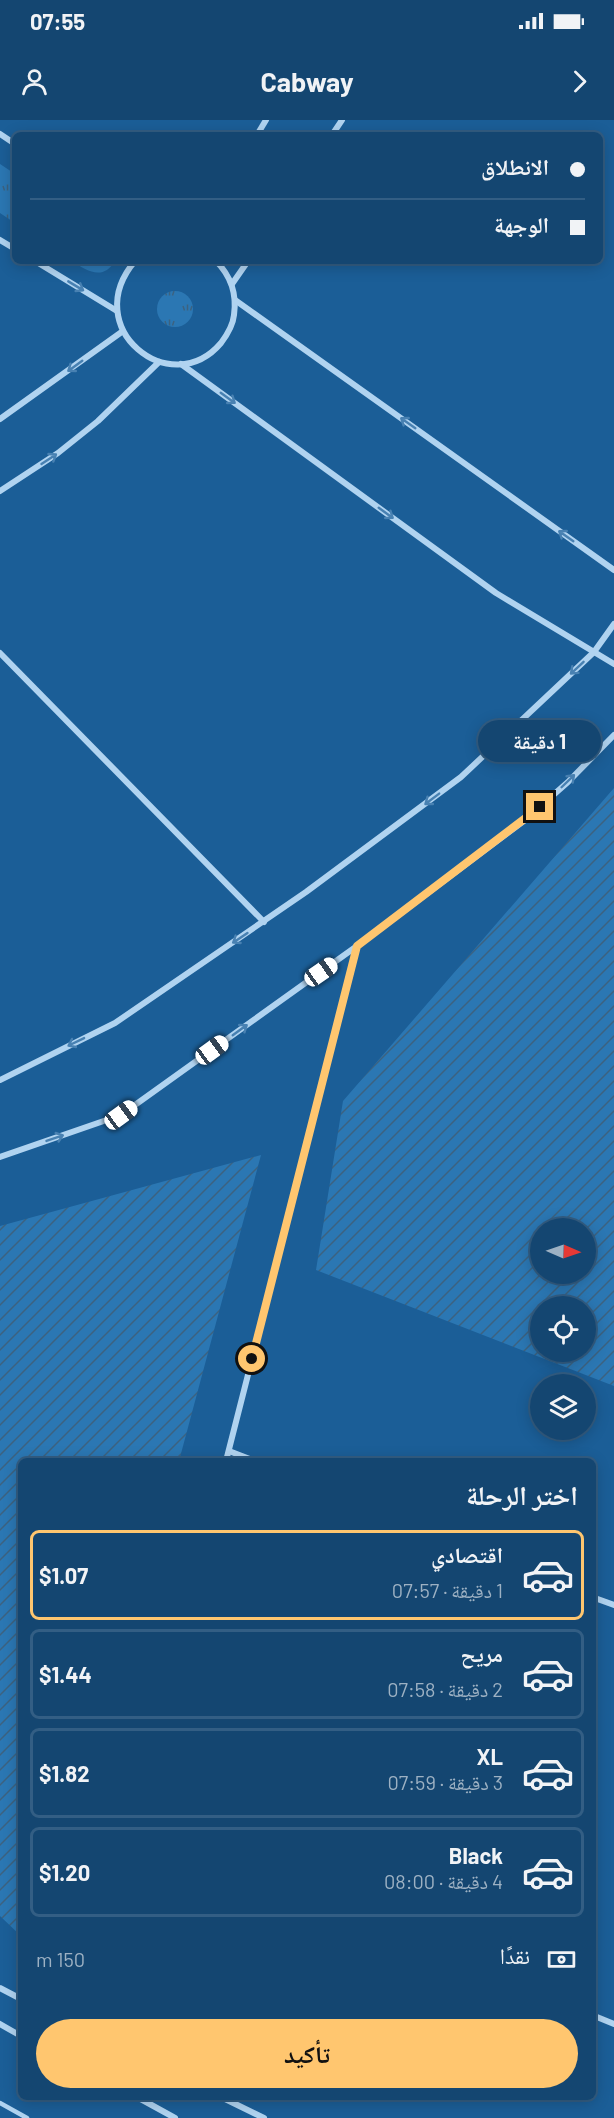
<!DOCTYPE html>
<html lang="ar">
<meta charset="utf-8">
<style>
body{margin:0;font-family:Barlow,"Noto Naskh Arabic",sans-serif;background:#1d4d76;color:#f1f3f6;direction:rtl;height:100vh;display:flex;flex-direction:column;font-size:22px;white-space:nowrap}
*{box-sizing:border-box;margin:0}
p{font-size:20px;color:#9db1c3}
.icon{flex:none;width:33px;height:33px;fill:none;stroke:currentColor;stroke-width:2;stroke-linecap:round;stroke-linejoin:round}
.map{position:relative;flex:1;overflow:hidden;direction:ltr}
.panel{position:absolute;left:18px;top:1338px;width:578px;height:642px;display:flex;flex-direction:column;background:#144671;border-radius:9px;box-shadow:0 3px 15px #0003,0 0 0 2px #335e84;direction:rtl}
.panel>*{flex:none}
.hud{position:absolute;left:12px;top:12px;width:591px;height:132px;border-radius:9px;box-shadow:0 3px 15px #0003,0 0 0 2px #335e84;direction:rtl;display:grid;align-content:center;height:132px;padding:0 18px;background:#144671}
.needle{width:39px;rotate:92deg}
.fabs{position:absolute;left:530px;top:1098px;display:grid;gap:12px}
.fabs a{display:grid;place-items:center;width:66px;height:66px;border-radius:50%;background:#144671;box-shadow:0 3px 15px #0003,0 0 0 2px #335e84;font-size:30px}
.end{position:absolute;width:27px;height:27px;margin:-14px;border:8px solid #ffc66f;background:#111;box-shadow:0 0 0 3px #111}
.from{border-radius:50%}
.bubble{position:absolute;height:42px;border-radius:21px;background:#144671;box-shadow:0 3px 15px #0003,0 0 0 2px #335e84;font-size:20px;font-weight:700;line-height:42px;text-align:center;direction:rtl}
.car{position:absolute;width:18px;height:36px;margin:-18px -9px;border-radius:8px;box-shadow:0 0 4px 2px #0007;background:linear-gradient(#fff 24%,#345 0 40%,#fff 0 76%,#345 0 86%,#fff 0)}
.hud b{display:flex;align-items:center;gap:21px;height:57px;font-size:22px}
.hud b+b{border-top:2px solid #335e84}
.hud i{width:15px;height:15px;background:#f1f3f6}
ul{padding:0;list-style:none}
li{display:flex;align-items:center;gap:18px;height:90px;margin:0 12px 9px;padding:0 6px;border:3px solid #335e84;border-radius:9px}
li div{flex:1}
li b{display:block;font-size:22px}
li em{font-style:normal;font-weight:700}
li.selected{border-color:#ffc66f}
li>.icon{width:54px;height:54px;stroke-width:1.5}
h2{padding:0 18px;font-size:27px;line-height:72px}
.pay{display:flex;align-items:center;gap:15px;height:66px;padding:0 18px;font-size:22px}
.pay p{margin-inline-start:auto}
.action{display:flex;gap:12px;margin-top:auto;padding:12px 18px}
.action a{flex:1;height:69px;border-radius:36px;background:#ffc66f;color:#111;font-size:24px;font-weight:700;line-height:69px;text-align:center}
.status{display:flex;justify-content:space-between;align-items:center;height:42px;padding:0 30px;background:#144671;direction:ltr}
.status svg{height:16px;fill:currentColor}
header{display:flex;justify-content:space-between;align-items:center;height:78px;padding:0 18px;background:#144671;font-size:27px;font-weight:700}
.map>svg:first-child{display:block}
.grass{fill:url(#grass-tufts)}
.garden{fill:url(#garden-furrows);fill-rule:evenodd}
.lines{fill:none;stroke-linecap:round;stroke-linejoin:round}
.service{stroke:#b0d3f0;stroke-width:4.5}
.minor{stroke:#b0d3f0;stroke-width:6}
.oneway{stroke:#4881b2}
.route{stroke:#ffc66f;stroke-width:8}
</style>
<div class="status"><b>07:55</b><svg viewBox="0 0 49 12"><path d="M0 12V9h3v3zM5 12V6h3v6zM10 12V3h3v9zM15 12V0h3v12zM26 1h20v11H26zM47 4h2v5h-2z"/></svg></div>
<header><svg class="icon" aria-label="forward" viewBox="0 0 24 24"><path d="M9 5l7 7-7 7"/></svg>Cabway<svg class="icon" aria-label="person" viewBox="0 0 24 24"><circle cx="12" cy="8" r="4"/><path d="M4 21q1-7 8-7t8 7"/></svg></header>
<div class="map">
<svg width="614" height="1998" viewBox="0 0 614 1998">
<defs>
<pattern id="grass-tufts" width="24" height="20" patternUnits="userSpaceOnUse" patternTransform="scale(1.5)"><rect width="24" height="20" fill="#2b77b3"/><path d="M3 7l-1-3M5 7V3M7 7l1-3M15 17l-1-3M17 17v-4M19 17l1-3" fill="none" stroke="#3c6280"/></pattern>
<pattern id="garden-furrows" width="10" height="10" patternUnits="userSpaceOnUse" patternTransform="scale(1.5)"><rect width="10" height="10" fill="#2b77b3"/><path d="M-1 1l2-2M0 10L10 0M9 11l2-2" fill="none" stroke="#3c6280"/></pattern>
</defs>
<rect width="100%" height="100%" fill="#1b5e97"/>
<!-- grass -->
<g class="grass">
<polygon points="0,44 15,54 15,103 0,93"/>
<path d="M72,141H115C103,161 87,151 72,141Z"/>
<circle cx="175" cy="189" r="18"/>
</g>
<!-- garden -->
<g class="garden">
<path d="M614,668V1266L316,1150L343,981ZM540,1108H585V1154H540ZM540,1186H585V1232H540Z"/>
<polygon points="261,1035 179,1341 21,1341 21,1816 0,1796 0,1106"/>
</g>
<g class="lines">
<!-- service -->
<polyline class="service" points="0,1983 27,1998"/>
<!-- minor -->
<g class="minor">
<polyline points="0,14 15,24"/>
<polyline points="257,15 266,0"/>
<polyline points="332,15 342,0"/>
<polyline points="0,120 15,129"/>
<polyline points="35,141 117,191"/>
<path d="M135,141C78,208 171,282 221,223C227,215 233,205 234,195C237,174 231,156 216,141"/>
<polyline points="232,164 248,141"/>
<polyline points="235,180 614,450"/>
<polyline points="181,244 496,473 614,544"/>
<polyline points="0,299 123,211"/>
<polyline points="0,371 58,333 98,301 159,242"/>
<polyline points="0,533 264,802"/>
<polyline points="0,960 115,903 306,772 461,657 594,532 614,504"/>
<polyline points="0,1037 121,995 357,826 525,700 568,662 614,615"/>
<polyline points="229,1331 255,1341"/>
<polyline points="226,1341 357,827"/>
<polyline points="592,1477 614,1485"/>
<polyline points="0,1868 21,1879"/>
<polyline points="592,1895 614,1904"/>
<polyline points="0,1904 21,1916"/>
<polyline points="137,1977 175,1998"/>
<polyline points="221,1977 264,1998"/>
</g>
</g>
<!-- one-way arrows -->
<defs><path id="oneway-shaft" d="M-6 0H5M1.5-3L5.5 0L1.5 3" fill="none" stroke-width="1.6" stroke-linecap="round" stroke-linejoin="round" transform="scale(1.5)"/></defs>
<g class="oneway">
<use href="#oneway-shaft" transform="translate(76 166) rotate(31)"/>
<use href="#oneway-shaft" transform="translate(75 246) rotate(144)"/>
<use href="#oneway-shaft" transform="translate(228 278) rotate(36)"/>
<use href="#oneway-shaft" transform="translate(408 303) rotate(-145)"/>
<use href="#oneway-shaft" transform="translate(49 339) rotate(-33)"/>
<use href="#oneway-shaft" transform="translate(386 393) rotate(36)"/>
<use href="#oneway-shaft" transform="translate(566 416) rotate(-145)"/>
<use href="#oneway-shaft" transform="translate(577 548) rotate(137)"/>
<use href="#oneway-shaft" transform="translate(568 661) rotate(-44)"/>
<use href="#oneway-shaft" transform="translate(432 679) rotate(143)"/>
<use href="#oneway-shaft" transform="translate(240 818) rotate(146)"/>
<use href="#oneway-shaft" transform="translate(240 910) rotate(-36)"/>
<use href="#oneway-shaft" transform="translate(76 922) rotate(154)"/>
<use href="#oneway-shaft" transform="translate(55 1018) rotate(-19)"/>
</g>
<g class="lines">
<!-- route -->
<polyline class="route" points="252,1239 357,826 540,687"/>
</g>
</svg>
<div class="fabs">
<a><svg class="needle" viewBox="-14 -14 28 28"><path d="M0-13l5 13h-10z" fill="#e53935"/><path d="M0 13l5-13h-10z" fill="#9db1c3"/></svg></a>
<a><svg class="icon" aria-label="locate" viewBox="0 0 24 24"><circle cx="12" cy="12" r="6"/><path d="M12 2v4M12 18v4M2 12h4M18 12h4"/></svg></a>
<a><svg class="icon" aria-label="layers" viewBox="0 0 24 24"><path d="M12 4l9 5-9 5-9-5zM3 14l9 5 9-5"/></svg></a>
</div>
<i class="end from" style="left:252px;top:1239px"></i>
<i class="end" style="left:540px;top:687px"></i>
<div class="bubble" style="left:478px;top:600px;width:123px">1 دقيقة</div>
<i class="car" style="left:321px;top:852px;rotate:55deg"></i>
<i class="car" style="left:212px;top:930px;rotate:54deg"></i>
<i class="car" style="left:121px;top:995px;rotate:54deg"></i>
<div class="hud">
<b><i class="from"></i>الانطلاق</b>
<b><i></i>الوجهة</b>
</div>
<section class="panel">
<h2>اختر الرحلة</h2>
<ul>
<li class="selected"><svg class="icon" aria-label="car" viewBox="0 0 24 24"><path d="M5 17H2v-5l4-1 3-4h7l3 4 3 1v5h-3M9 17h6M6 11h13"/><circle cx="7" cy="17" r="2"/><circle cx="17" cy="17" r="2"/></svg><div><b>اقتصادي</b><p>1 دقيقة · 07:57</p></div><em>$1.07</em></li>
<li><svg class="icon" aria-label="car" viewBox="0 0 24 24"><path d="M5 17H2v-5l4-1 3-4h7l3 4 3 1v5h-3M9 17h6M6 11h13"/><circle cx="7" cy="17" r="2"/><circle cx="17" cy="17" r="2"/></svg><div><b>مريح</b><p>2 دقيقة · 07:58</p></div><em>$1.44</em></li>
<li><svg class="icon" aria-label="car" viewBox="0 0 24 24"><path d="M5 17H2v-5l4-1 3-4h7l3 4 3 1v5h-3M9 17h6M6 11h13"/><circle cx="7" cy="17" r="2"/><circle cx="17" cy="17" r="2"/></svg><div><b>XL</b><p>3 دقيقة · 07:59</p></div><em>$1.82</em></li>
<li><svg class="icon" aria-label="car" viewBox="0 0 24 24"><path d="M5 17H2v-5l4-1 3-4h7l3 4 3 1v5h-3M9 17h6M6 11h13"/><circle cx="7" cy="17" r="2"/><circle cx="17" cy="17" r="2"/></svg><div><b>Black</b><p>4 دقيقة · 08:00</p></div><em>$1.20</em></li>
</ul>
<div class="pay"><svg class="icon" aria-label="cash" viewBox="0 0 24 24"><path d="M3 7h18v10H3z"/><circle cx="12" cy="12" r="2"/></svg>نقدًا<p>150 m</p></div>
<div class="action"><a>تأكيد</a></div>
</section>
</div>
